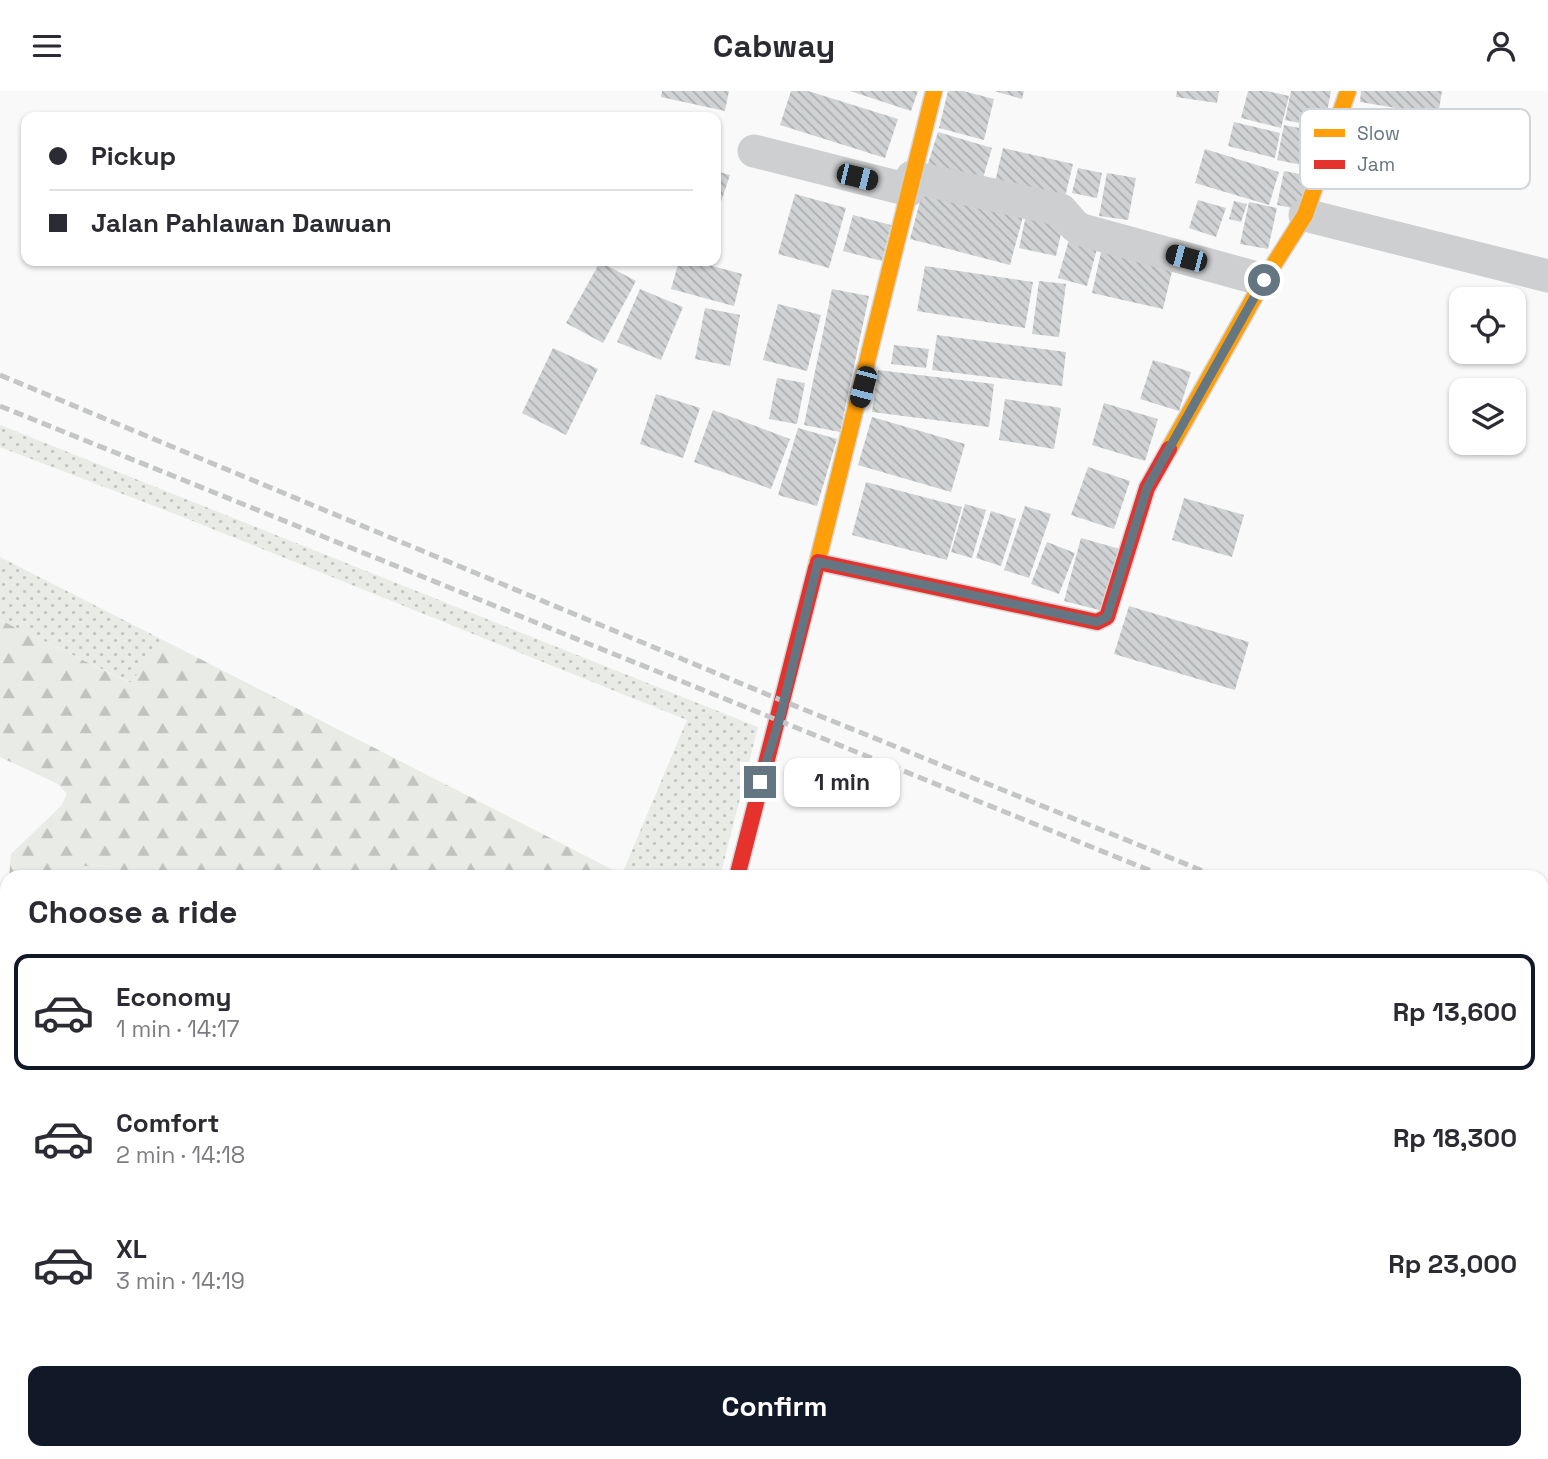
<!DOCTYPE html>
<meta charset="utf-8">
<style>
body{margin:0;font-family:"Space Grotesk",sans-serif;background:#f2f2f3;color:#2b2b33;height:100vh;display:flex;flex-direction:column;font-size:26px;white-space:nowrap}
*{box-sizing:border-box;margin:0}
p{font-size:23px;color:#7c7c81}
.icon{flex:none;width:38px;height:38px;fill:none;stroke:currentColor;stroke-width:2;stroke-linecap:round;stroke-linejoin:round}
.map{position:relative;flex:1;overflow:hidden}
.panel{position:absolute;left:0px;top:779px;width:1549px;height:590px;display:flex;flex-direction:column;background:#fff;border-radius:21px 21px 0 0;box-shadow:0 2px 5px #0004}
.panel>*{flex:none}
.hud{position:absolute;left:21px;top:21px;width:700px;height:154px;border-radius:14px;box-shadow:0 2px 5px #0004;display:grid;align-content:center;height:154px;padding:0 28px;background:#fff}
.controls{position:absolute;left:1449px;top:196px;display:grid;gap:14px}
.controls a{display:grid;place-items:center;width:77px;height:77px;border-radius:14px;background:#fff;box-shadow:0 2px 5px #0004;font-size:35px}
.end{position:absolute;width:32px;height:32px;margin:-16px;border:9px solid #657683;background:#fff;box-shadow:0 0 0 4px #fff}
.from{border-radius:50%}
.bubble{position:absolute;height:49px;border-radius:14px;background:#fff;box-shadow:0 2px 5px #0004;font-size:23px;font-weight:800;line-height:49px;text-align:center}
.car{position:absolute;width:21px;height:42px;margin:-21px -10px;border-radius:9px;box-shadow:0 0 5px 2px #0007;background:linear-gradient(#222 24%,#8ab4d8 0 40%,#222 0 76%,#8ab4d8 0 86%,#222 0)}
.hud b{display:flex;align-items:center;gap:24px;height:66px;font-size:26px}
.hud b+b{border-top:2px solid #e1e1e2}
.hud i{width:18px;height:18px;background:#2b2b33}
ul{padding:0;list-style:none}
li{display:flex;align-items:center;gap:21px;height:116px;margin:0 14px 10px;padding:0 14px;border:4px solid transparent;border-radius:14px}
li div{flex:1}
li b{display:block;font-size:26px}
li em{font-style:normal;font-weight:800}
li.on{border-color:#111827}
li>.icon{width:63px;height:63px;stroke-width:1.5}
h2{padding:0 28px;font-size:32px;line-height:84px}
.button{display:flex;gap:14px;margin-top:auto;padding:14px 28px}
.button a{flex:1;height:80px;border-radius:14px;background:#111827;color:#fff;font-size:28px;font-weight:800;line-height:80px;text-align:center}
header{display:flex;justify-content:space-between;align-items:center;height:91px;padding:0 28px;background:#fff;font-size:32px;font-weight:800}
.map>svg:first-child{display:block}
.grass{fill:url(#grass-dots)}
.forest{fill:url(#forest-firs)}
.building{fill:url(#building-back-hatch)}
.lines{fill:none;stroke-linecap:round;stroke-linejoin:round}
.slow-casing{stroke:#d5d6d7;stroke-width:19}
.jam-casing{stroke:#d5d6d7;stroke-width:19}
.street{stroke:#cecfd0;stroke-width:33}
.slow{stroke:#ff9f0a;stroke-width:16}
.jam{stroke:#e5322d;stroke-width:16}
.rail{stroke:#c3c5c6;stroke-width:5;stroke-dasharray:10 5;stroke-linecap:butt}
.route{stroke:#657683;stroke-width:9}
.key{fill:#fff;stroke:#d1d6da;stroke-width:2}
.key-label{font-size:19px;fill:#657683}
</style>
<header><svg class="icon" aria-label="menu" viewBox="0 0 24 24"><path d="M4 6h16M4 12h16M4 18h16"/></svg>Cabway<svg class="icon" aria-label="person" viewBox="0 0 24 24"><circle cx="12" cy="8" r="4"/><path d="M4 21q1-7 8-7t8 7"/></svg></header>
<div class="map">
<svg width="1548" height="1368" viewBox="0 0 1548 1368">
<defs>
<pattern id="grass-dots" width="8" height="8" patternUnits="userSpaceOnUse" patternTransform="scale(1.75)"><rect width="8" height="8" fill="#e8ebe6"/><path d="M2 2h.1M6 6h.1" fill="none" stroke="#c0c3c0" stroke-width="1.8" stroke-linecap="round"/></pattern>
<pattern id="forest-firs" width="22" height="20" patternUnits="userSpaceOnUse" patternTransform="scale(1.75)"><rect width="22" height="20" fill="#e8ebe6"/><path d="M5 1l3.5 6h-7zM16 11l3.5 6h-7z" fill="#c0c3c0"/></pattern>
<pattern id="building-back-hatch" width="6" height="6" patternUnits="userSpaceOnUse" patternTransform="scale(1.75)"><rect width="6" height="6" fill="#d0d2d3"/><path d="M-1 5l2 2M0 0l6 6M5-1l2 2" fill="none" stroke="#acafb1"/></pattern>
</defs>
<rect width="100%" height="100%" fill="#f9f9f9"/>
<!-- grass -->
<g class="grass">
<polygon points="0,334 758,636 720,786 622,783 687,629 183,426 0,356"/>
<polygon points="0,466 163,549 131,592 0,529"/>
<polygon points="89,773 116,777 129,786 65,786 76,775"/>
</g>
<!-- forest -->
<g class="forest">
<path d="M0,529L130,592L163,549L627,786H129C109,772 83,768 65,786H9L11,763L61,715L67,703L58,693L0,666Z"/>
<polygon points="7,831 7,1070 0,1068 0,857"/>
<polygon points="0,1112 7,1114 7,1197 0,1195"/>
<polygon points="1133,1362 1238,1362 1233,1368 1131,1368"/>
</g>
<!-- building -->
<g class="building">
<polygon points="662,0 729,0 725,20 661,6"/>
<polygon points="791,0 808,0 898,28 885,67 780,34"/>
<polygon points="850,0 918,0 911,20"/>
<polygon points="948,0 963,0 994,8 984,49 939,37"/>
<polygon points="994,0 1024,0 1022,8"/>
<polygon points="1177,0 1219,0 1217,12 1176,6"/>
<polygon points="1248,0 1267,0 1289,5 1281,37 1241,27"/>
<polygon points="1291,0 1331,0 1324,37 1285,29"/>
<polygon points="1361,0 1442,0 1438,24 1360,11"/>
<polygon points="1234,31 1280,42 1275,67 1228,55"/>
<polygon points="1284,34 1315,40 1307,75 1277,69"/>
<polygon points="938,41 992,57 980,97 925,82"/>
<polygon points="1003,57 1073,73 1064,110 994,95"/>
<polygon points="1205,58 1279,81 1269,114 1195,92"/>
<polygon points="1078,77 1102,82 1097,107 1072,102"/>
<polygon points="716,80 730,84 716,126"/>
<polygon points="1284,80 1310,85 1303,119 1277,114"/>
<polygon points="1107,82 1136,87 1128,129 1099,125"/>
<polygon points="924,95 1024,122 1010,174 910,148"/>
<polygon points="795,103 846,117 829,177 778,163"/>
<polygon points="1198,109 1226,117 1216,146 1189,137"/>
<polygon points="1234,110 1247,113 1241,131 1229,128"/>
<polygon points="1249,111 1277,117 1268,158 1240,153"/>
<polygon points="1027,120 1064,129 1056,165 1019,157"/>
<polygon points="853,124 891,134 882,170 843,160"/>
<polygon points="1070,145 1098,154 1087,195 1058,187"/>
<polygon points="1103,152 1175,168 1163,218 1092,202"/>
<polygon points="679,170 694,170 742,183 734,215 671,198"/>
<polygon points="600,171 636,190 603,252 566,232"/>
<polygon points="925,175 1033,191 1025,237 917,220"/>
<polygon points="1039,190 1066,193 1059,246 1032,243"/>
<polygon points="640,198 683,216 661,269 617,251"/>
<polygon points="832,198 869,205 840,341 804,334"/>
<polygon points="778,213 821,224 807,280 763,269"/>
<polygon points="705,217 740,224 730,275 695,268"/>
<polygon points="937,244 1066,261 1062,295 932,279"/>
<polygon points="894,254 929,258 926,277 891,273"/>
<polygon points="553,257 598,278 566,344 522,322"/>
<polygon points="1153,269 1191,281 1179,320 1140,308"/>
<polygon points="878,279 994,293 989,336 872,321"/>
<polygon points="777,287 805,292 797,333 769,328"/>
<polygon points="656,303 700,317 683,367 640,353"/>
<polygon points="1005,308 1061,317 1054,358 999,349"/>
<polygon points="1104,312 1158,328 1145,370 1092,354"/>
<polygon points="713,319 790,348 771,398 694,371"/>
<polygon points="872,326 965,353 951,401 858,374"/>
<polygon points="798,337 837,348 817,415 778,404"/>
<polygon points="1088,376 1130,390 1114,438 1071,424"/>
<polygon points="866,391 962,416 947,469 852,444"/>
<polygon points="1184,407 1244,424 1232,466 1172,449"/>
<polygon points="965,413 986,419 972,467 951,461"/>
<polygon points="1025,415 1051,423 1029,487 1004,479"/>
<polygon points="991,420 1016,428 1001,475 976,467"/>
<polygon points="1081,447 1120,458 1103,520 1064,510"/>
<polygon points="1047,451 1075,462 1059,503 1031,493"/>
<polygon points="1129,515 1249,551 1235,599 1114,563"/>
</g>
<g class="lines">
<!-- slow casing -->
<g class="slow-casing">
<g id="slow">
<polyline points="1169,358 1264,189 1305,124 1348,0"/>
<polyline points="816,477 934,0"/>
</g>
</g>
<!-- jam casing -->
<g class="jam-casing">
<g id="jam">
<polyline points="818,471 1097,531 1107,526 1147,397 1169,358"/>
<polyline points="737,786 816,477"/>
</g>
</g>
<!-- street -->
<g class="street">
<polyline points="754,60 909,99"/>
<polyline points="912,86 1061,119 1075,135 1082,139 1264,189"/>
<polyline points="1305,124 1548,185"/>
<polyline points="1542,1291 1548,1293"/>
<polyline points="679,1362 705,1368"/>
<polyline points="1026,1362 1051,1368"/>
<polyline points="594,1368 596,1362"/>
</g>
<!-- slow -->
<use href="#slow" class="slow"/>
<!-- jam -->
<use href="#jam" class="jam"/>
<!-- rail -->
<g class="rail">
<polyline points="0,284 783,610 1218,786"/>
<polyline points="0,315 1166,786"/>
<polyline points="1542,917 1548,919"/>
<polyline points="1542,937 1548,940"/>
</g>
</g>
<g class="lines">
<!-- route -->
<polyline class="route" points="760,691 779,630 818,471 1097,531 1107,526 1147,397 1264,189"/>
</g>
<!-- legend -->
<rect x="1300" y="18" width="230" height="80" rx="10" class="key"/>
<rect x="1314" y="38" width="31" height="8" fill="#ff9f0a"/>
<rect x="1314" y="69" width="31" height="9" fill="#e5322d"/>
<g class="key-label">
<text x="1357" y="49">Slow</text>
<text x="1357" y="80">Jam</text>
</g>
</svg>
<div class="controls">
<a><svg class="icon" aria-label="locate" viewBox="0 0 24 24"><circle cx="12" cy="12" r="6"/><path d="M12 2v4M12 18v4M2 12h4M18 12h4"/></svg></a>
<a><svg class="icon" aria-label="layers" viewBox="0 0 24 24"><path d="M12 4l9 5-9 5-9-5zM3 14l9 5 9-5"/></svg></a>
</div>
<i class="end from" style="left:1264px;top:189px"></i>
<i class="end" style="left:760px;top:691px"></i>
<div class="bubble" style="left:784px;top:667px;width:116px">1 min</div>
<i class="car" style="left:857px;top:86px;rotate:104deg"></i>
<i class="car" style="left:1186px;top:167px;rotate:285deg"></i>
<i class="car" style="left:863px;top:296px;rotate:195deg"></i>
<div class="hud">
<b><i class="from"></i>Pickup</b>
<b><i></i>Jalan Pahlawan Dawuan</b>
</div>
<section class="panel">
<h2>Choose a ride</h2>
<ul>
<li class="on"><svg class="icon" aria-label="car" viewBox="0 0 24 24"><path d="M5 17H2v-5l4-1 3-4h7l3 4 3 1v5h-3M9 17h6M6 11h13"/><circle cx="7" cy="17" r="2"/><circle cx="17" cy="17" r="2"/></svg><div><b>Economy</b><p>1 min · 14:17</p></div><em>Rp 13,600</em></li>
<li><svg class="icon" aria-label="car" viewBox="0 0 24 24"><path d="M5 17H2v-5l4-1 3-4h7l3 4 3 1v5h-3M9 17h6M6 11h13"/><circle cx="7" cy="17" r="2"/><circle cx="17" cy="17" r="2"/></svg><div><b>Comfort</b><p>2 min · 14:18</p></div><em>Rp 18,300</em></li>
<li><svg class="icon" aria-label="car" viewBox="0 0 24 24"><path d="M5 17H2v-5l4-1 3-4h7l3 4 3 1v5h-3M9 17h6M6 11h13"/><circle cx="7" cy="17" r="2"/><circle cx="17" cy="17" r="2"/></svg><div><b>XL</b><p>3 min · 14:19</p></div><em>Rp 23,000</em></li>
</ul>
<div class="button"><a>Confirm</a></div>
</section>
</div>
